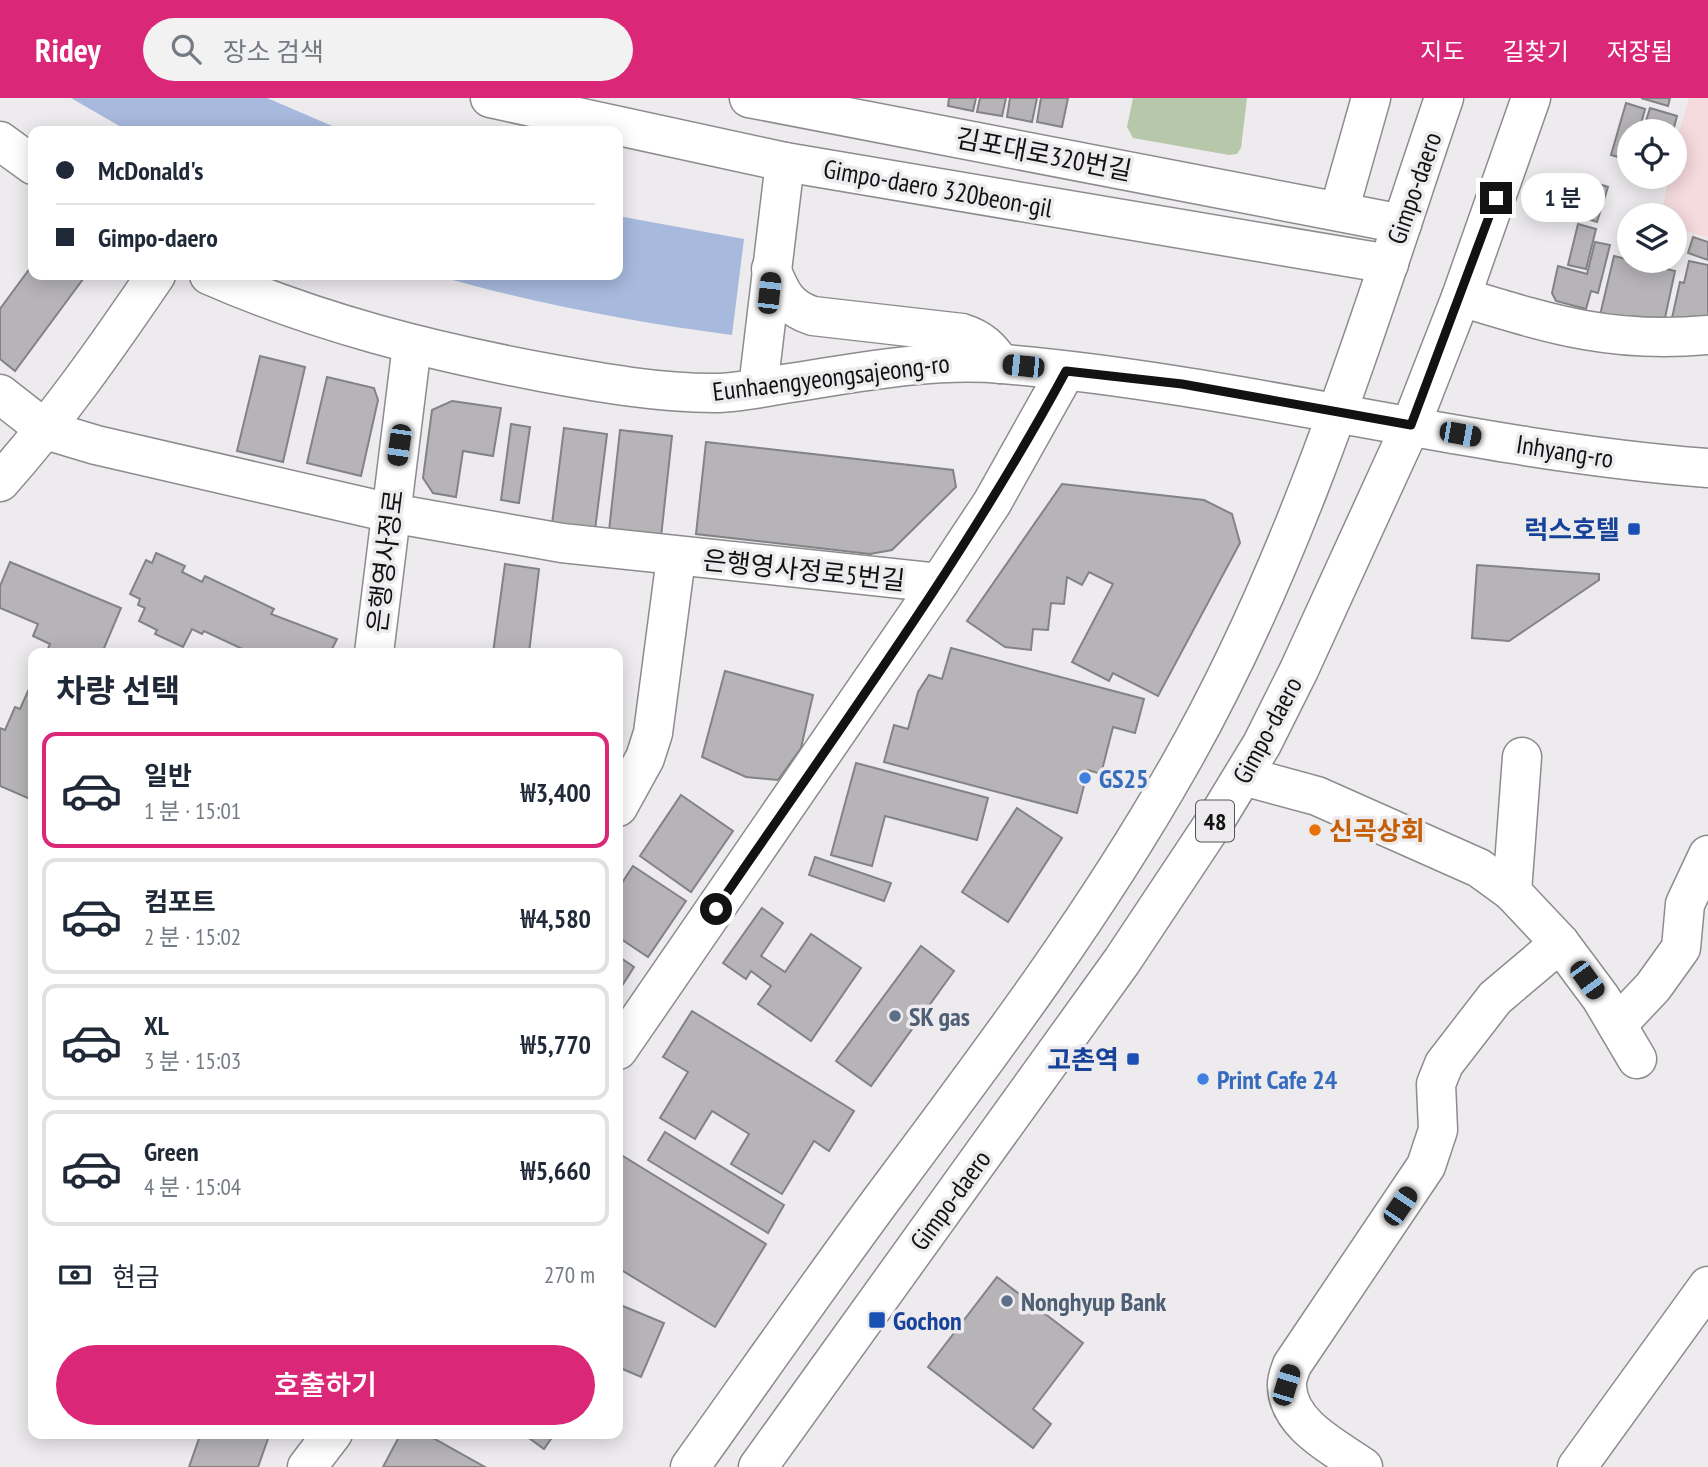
<!DOCTYPE html>
<html lang="ko">
<meta charset="utf-8">
<style>
body{margin:0;font-family:"PT Sans Narrow","Noto Sans KR",sans-serif;background:#f2f2f3;color:#1f2937;height:100vh;display:flex;flex-direction:column;font-size:26px;white-space:nowrap}
*{box-sizing:border-box;margin:0}
p{font-size:23px;color:#747a83}
.icon{flex:none;width:38px;height:38px;fill:none;stroke:currentColor;stroke-width:2;stroke-linecap:round;stroke-linejoin:round}
.map{position:relative;flex:1;overflow:hidden}
.drawer{position:absolute;left:28px;top:550px;width:595px;height:791px;display:flex;flex-direction:column;background:#fff;border-radius:14px;box-shadow:0 4px 18px #0003}
.drawer>*{flex:none}
.guide{position:absolute;left:28px;top:28px;width:595px;height:154px;border-radius:14px;box-shadow:0 4px 18px #0003;display:grid;align-content:center;height:154px;padding:0 28px;background:#fff}
.tools{position:absolute;left:1617px;top:21px;display:grid;gap:14px}
.tools a{display:grid;place-items:center;width:70px;height:70px;border-radius:50%;background:#fff;box-shadow:0 4px 18px #0003;font-size:35px}
.end{position:absolute;width:32px;height:32px;margin:-16px;border:9px solid #131213;background:#fff;box-shadow:0 0 0 4px #fff}
.from{border-radius:50%}
.bubble{position:absolute;height:49px;border-radius:24px;background:#fff;box-shadow:0 4px 18px #0003;font-size:23px;font-weight:600;line-height:49px;text-align:center}
.car{position:absolute;width:21px;height:42px;margin:-21px -10px;border-radius:9px;box-shadow:0 0 5px 2px #0007;background:linear-gradient(#222 24%,#8ab4d8 0 40%,#222 0 76%,#8ab4d8 0 86%,#222 0)}
.guide b{display:flex;align-items:center;gap:24px;height:66px;font-size:26px}
.guide b+b{border-top:2px solid #e0e1e3}
.guide i{width:18px;height:18px;background:#1f2937}
ul{padding:0;list-style:none}
li{display:flex;align-items:center;gap:21px;height:116px;margin:0 14px 10px;padding:0 14px;border:4px solid #e0e1e3;border-radius:14px}
li div{flex:1}
li b{display:block;font-size:26px}
li em{font-style:normal;font-weight:600}
li.active{border-color:#db2777}
li>.icon{width:63px;height:63px;stroke-width:1.5}
h2{padding:0 28px;font-size:32px;line-height:84px}
.pay{display:flex;align-items:center;gap:18px;height:77px;padding:0 28px;font-size:26px}
.pay p{margin-inline-start:auto}
.primary-button{display:flex;gap:14px;margin-top:auto;padding:14px 28px}
.primary-button a{flex:1;height:80px;border-radius:42px;background:#db2777;color:#fff;font-size:28px;font-weight:600;line-height:80px;text-align:center}
header{display:flex;align-items:center;gap:42px;box-sizing:border-box;height:98px;padding:0 35px;background:#db2777;color:#fff}
header strong{font-size:33px}
nav{display:flex;gap:38px;margin-inline-start:auto;font-size:24px}
.search{width:490px;height:63px;background:#f2f2f3;display:flex;align-items:center;gap:18px;box-sizing:border-box;padding:0 24px;border-radius:38px;color:#747a83;font-size:26px}
.map>svg:first-child{display:block}
.industrial{fill:#f5dade}
.green{fill:#b7c8aa}
.water{fill:#a7b9dd}
.building{fill:#b6b4b7;stroke:#838284;stroke-width:2}
.lines{fill:none;stroke-linecap:round;stroke-linejoin:round}
.minor-casing{stroke:#8d8b8e;stroke-width:41}
.major-casing{stroke:#8d8b8e;stroke-width:41}
.minor{stroke:#fff;stroke-width:38}
.major{stroke:#fff;stroke-width:38}
.route{stroke:#131213;stroke-width:9}
.transit-dot{fill:#1a4fb4;stroke:#edebee;stroke-width:2.5}
.shop-dot{fill:#3f7fe0;stroke:#edebee;stroke-width:2.5}
.food-dot{fill:#e8710a;stroke:#edebee;stroke-width:2.5}
.service-dot{fill:#5c6f8a;stroke:#edebee;stroke-width:2.5}
.labels{text-anchor:middle;dominant-baseline:central;stroke-width:7;stroke-linejoin:round;paint-order:stroke}
.shield{fill:#edebee;stroke:#545355;stroke-width:2}
.shield-label{font-size:24px;font-weight:bold;fill:#131213}
.street-label{font-size:26px;fill:#131213;stroke:#edebee}
.transit-label{font-size:26px;font-weight:bold;fill:#164399;stroke:#edebee;text-anchor:end}
.shop-label{font-size:26px;font-weight:bold;fill:#366cbe;stroke:#edebee;text-anchor:start}
.food-label{font-size:26px;font-weight:bold;fill:#c56008;stroke:#edebee;text-anchor:start}
.service-label{font-size:26px;font-weight:bold;fill:#4e5e75;stroke:#edebee;text-anchor:start}
</style>
<header>
<strong>Ridey</strong>
<div class="search"><svg class="icon" aria-label="search" viewBox="0 0 24 24"><circle cx="10" cy="10" r="6"/><path d="M15 15l6 6"/></svg>장소 검색</div>
<nav><a>지도</a><a>길찾기</a><a>저장됨</a></nav>
</header>
<div class="map">
<svg width="1708" height="1369" viewBox="0 0 1708 1369">
<rect width="100%" height="100%" fill="#edebee"/>
<!-- industrial -->
<polygon class="industrial" points="1689,0 1708,0 1708,140 1675,129 1675,117 1662,117 1668,79 1675,79 1675,48"/>
<!-- green -->
<polygon class="green" points="1133,0 1247,0 1241,50 1237,56 1229,57 1133,40 1127,29"/>
<!-- water -->
<g class="water">
<polygon points="71,0 267,0 344,33 128,33"/>
<path d="M618,118L744,141L732,237C631,224 532,205 435,177H618Z"/>
</g>
<!-- building -->
<g class="building">
<polygon points="949,0 976,0 973,13 948,8"/>
<polygon points="980,0 1006,0 1002,18 977,14"/>
<polygon points="1010,0 1037,0 1032,24 1007,19"/>
<polygon points="1041,0 1068,0 1062,29 1037,24"/>
<polygon points="1641,0 1670,0 1668,8"/>
<polygon points="1626,5 1645,11 1639,33 1629,33 1629,62 1611,57"/>
<polygon points="1650,10 1677,18 1673,33 1643,33"/>
<polygon points="1590,83 1608,89 1597,124 1579,118"/>
<polygon points="1578,126 1596,131 1586,171 1568,167"/>
<polygon points="1693,139 1708,144 1708,162 1688,155"/>
<polygon points="1595,144 1610,147 1598,195 1591,193 1586,211 1556,203 1552,195 1558,168 1587,176"/>
<polygon points="1614,158 1675,173 1665,220 1600,217"/>
<polygon points="1689,163 1708,167 1708,218 1672,220 1680,184 1684,185"/>
<polygon points="33,166 33,177 86,177 15,273 0,261 0,211"/>
<polygon points="260,258 305,269 283,364 237,353"/>
<polygon points="327,279 374,290 378,302 361,378 307,365"/>
<polygon points="452,303 501,310 493,358 463,353 456,399 433,395 423,380 432,312"/>
<polygon points="511,326 530,329 519,405 501,402"/>
<polygon points="564,330 607,336 595,432 552,426"/>
<polygon points="620,332 672,338 661,439 609,433"/>
<polygon points="706,344 953,372 956,389 892,452 870,456 696,436"/>
<polygon points="1062,386 1204,402 1232,416 1240,445 1158,598 1113,575 1109,583 1072,564 1113,486 1089,474 1082,487 1067,479 1064,506 1051,505 1048,532 1033,531 1031,552 1005,549 967,523"/>
<polygon points="156,455 185,468 182,474 202,484 205,478 274,511 271,516 337,541 330,555 251,555 204,533 202,536 192,531 183,549 155,536 157,532 139,523 145,510 138,507 140,501 130,496 146,462 152,465"/>
<polygon points="10,464 121,510 102,555 46,555 50,546 33,538 38,526 0,510 0,488"/>
<polygon points="505,466 539,471 529,555 493,555"/>
<polygon points="1477,467 1599,476 1599,482 1509,543 1472,540"/>
<polygon points="951,550 1144,601 1135,635 1113,629 1101,676 1088,672 1077,715 884,664 894,627 908,631 918,594 929,577 942,581"/>
<polygon points="725,573 813,597 801,650 778,682 746,679 702,659"/>
<polygon points="33,582 33,693 30,701 0,688 0,630 5,632 15,609 20,611"/>
<polygon points="856,665 988,700 977,742 885,718 872,768 831,757"/>
<polygon points="681,697 733,733 691,794 640,758"/>
<polygon points="1017,710 1062,740 1008,824 962,794"/>
<polygon points="815,759 891,785 884,803 809,777"/>
<polygon points="633,768 686,803 648,859 618,839 618,791"/>
<polygon points="762,810 783,825 761,858 785,874 811,836 861,870 811,943 758,906 771,888 751,873 746,881 723,865"/>
<polygon points="921,848 954,873 871,988 836,963"/>
<polygon points="618,858 634,869 618,894"/>
<polygon points="692,913 854,1013 829,1053 814,1043 782,1096 731,1066 749,1036 712,1013 695,1041 660,1020 688,974 663,959"/>
<polygon points="665,1034 784,1107 768,1135 648,1062"/>
<polygon points="618,1055 766,1146 715,1229 618,1170"/>
<polygon points="997,1179 1083,1245 1033,1311 1051,1326 1033,1350 928,1269"/>
<polygon points="618,1206 664,1225 641,1279 618,1269"/>
<polygon points="201,1335 270,1335 258,1369 189,1369"/>
<polygon points="401,1335 424,1335 485,1369 383,1369"/>
<polygon points="522,1335 555,1335 544,1351"/>
</g>
<g class="lines">
<!-- minor casing -->
<g class="minor-casing">
<g id="minor">
<polyline points="490,0 785,64 1389,166"/>
<polyline points="749,0 1402,126"/>
<polyline points="0,43 33,67"/>
<polyline points="1339,113 1371,0"/>
<path d="M771,171C781,195 787,210 813,218L962,235C981,241 990,250 1001,266"/>
<path d="M209,177C318,225 430,253 547,275C602,285 658,295 714,295C739,295 765,289 790,285C861,274 931,260 1003,266C1240,286 1471,352 1708,370"/>
<path d="M1461,199C1550,226 1612,246 1708,237"/>
<polyline points="758,290 785,64"/>
<polyline points="0,296 46,332 96,347 391,415 562,445 939,485"/>
<path d="M0,384C58,319 107,249 156,177"/>
<polyline points="374,555 412,247"/>
<polyline points="1243,678 1317,698 1479,770 1512,794 1560,845 1601,900 1637,961"/>
<polyline points="618,709 645,660 653,635 676,460"/>
<polyline points="1512,794 1522,659"/>
<polyline points="1617,927 1653,889 1681,850 1685,806 1708,757"/>
<polyline points="618,952 939,485 992,405 1066,273"/>
<polyline points="307,1369 333,1335"/>
<path d="M1363,1369C1336,1350 1288,1327 1287,1288C1286,1282 1290,1273 1292,1267L1426,1068L1438,1032L1436,986L1444,966L1495,900L1560,845"/>
<polyline points="1577,1369 1708,1188"/>
</g>
</g>
<!-- major casing -->
<g class="major-casing">
<g id="major">
<path d="M690,1369C753,1281 815,1192 879,1105C984,964 1092,822 1179,668C1299,458 1367,227 1444,0"/>
<polyline points="758,1369 1122,863 1217,720 1262,646 1299,572 1411,327 1461,199 1531,0"/>
</g>
</g>
<!-- minor -->
<use href="#minor" class="minor"/>
<!-- major -->
<use href="#major" class="major"/>
</g>
<g class="lines">
<!-- route -->
<path class="route" d="M716,811C837,634 964,462 1066,273L1182,286L1411,327L1496,100"/>
</g>
<!-- markers -->
<g class="transit-dot">
<rect x="1627" y="424" width="14" height="14" rx="3.5"/>
<rect x="1126" y="954" width="14" height="14" rx="3.5"/>
<rect x="868" y="1213" width="18" height="18" rx="3.5"/>
</g>
<g class="shop-dot">
<circle cx="1085" cy="680" r="7"/>
<circle cx="1203" cy="981" r="7"/>
</g>
<circle class="food-dot" cx="1315" cy="732" r="7"/>
<g class="service-dot">
<circle cx="895" cy="918" r="7"/>
<circle cx="1007" cy="1203" r="7"/>
</g>
<g class="labels">
<!-- shield labels -->
<rect class="shield" x="1196" y="702.5" width="38" height="41" rx="5"/>
<g class="shield-label">
<text x="1215" y="723">48</text>
</g>
<!-- street labels -->
<g class="street-label">
<text transform="translate(1044 56) rotate(11)">김포대로320번길</text>
<text transform="translate(938 90) rotate(10)">Gimpo-daero 320beon-gil</text>
<text transform="translate(1414 90) rotate(-71)">Gimpo-daero</text>
<text transform="translate(831 279) rotate(-7)">Eunhaengyeongsajeong-ro</text>
<text transform="translate(1565 353) rotate(9)">Inhyang-ro</text>
<text transform="translate(385 463) rotate(-83)">은행영사정로</text>
<text transform="translate(804 472) rotate(6)">은행영사정로5번길</text>
<text transform="translate(1267 632) rotate(-62)">Gimpo-daero</text>
<text transform="translate(950 1102) rotate(-54)">Gimpo-daero</text>
</g>
<!-- transit labels -->
<g class="transit-label">
<text x="1620" y="431">럭스호텔</text>
<text x="1119" y="961">고촌역</text>
<text x="893" y="1222" text-anchor="start">Gochon</text>
</g>
<!-- shop labels -->
<g class="shop-label">
<text x="1099" y="680">GS25</text>
<text x="1217" y="981">Print Cafe 24</text>
</g>
<!-- food labels -->
<g class="food-label">
<text x="1329" y="732">신곡상회</text>
</g>
<!-- service labels -->
<g class="service-label">
<text x="909" y="918">SK gas</text>
<text x="1021" y="1203">Nonghyup Bank</text>
</g>
</g>
</svg>
<div class="tools">
<a><svg class="icon" aria-label="locate" viewBox="0 0 24 24"><circle cx="12" cy="12" r="6"/><path d="M12 2v4M12 18v4M2 12h4M18 12h4"/></svg></a>
<a><svg class="icon" aria-label="layers" viewBox="0 0 24 24"><path d="M12 4l9 5-9 5-9-5zM3 14l9 5 9-5"/></svg></a>
</div>
<i class="end from" style="left:716px;top:811px"></i>
<i class="end" style="left:1496px;top:100px"></i>
<div class="bubble" style="left:1521px;top:75px;width:84px">1 분</div>
<i class="car" style="left:769px;top:195px;rotate:6deg"></i>
<i class="car" style="left:1023px;top:268px;rotate:276deg"></i>
<i class="car" style="left:1460px;top:336px;rotate:100deg"></i>
<i class="car" style="left:399px;top:347px;rotate:188deg"></i>
<i class="car" style="left:1587px;top:882px;rotate:144deg"></i>
<i class="car" style="left:1400px;top:1108px;rotate:34deg"></i>
<i class="car" style="left:1286px;top:1287px;rotate:17deg"></i>
<div class="guide">
<b><i class="from"></i>McDonald's</b>
<b><i></i>Gimpo-daero</b>
</div>
<section class="drawer">
<h2>차량 선택</h2>
<ul>
<li class="active"><svg class="icon" aria-label="car" viewBox="0 0 24 24"><path d="M5 17H2v-5l4-1 3-4h7l3 4 3 1v5h-3M9 17h6M6 11h13"/><circle cx="7" cy="17" r="2"/><circle cx="17" cy="17" r="2"/></svg><div><b>일반</b><p>1 분 · 15:01</p></div><em>₩3,400</em></li>
<li><svg class="icon" aria-label="car" viewBox="0 0 24 24"><path d="M5 17H2v-5l4-1 3-4h7l3 4 3 1v5h-3M9 17h6M6 11h13"/><circle cx="7" cy="17" r="2"/><circle cx="17" cy="17" r="2"/></svg><div><b>컴포트</b><p>2 분 · 15:02</p></div><em>₩4,580</em></li>
<li><svg class="icon" aria-label="car" viewBox="0 0 24 24"><path d="M5 17H2v-5l4-1 3-4h7l3 4 3 1v5h-3M9 17h6M6 11h13"/><circle cx="7" cy="17" r="2"/><circle cx="17" cy="17" r="2"/></svg><div><b>XL</b><p>3 분 · 15:03</p></div><em>₩5,770</em></li>
<li><svg class="icon" aria-label="car" viewBox="0 0 24 24"><path d="M5 17H2v-5l4-1 3-4h7l3 4 3 1v5h-3M9 17h6M6 11h13"/><circle cx="7" cy="17" r="2"/><circle cx="17" cy="17" r="2"/></svg><div><b>Green</b><p>4 분 · 15:04</p></div><em>₩5,660</em></li>
</ul>
<div class="pay"><svg class="icon" aria-label="cash" viewBox="0 0 24 24"><path d="M3 7h18v10H3z"/><circle cx="12" cy="12" r="2"/></svg>현금<p>270 m</p></div>
<div class="primary-button"><a>호출하기</a></div>
</section>
</div>
